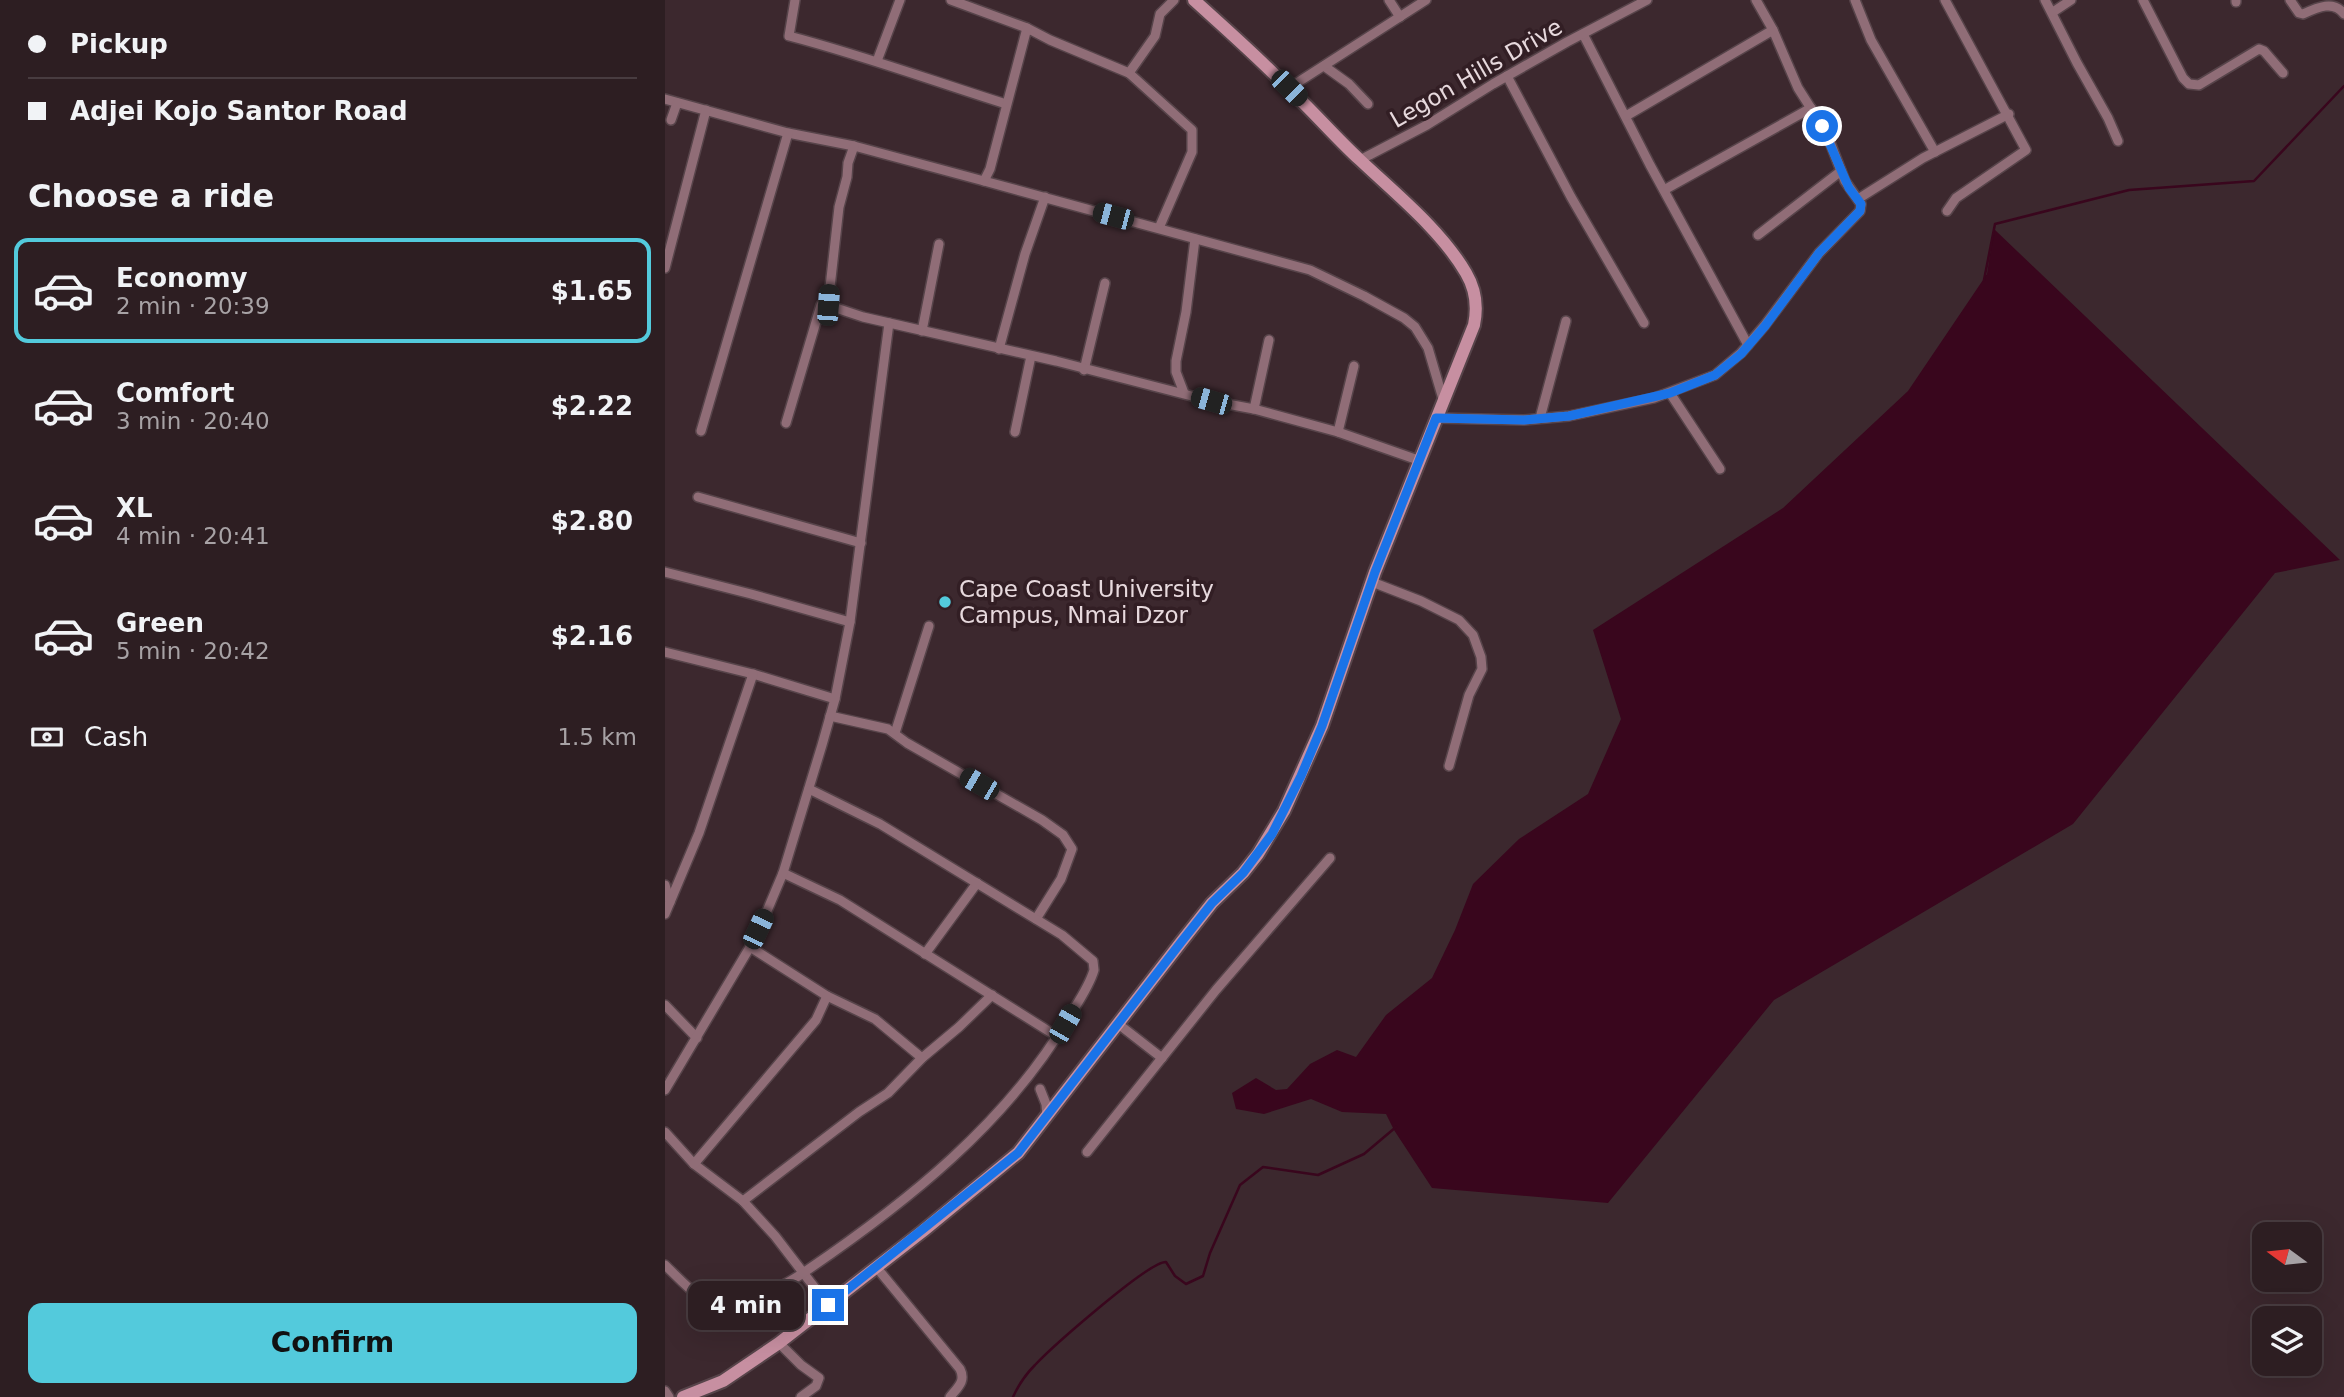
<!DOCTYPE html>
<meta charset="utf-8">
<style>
body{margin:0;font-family:"DejaVu Sans",sans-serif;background:#35272a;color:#f1f3f6;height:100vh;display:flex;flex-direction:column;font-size:26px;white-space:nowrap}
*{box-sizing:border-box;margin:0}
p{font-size:23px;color:#a7a2a5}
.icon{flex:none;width:38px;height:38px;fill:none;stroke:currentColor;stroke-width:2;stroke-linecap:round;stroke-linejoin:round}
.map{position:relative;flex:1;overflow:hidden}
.side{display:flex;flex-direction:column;background:#2d1e22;width:665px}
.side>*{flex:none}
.banner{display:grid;align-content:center;height:154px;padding:0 28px;background:#2d1e22}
.needle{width:46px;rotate:285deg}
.controls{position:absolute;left:1587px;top:1222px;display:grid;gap:14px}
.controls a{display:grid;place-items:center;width:70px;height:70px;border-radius:14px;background:#2d1e22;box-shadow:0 7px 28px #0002,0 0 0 2px #483c40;font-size:35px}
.end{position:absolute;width:32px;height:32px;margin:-16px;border:9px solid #1a73e8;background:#fff;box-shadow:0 0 0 4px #fff}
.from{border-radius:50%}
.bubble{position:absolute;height:49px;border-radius:14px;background:#2d1e22;box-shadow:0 7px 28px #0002,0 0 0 2px #483c40;font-size:23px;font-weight:600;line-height:49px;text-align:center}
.car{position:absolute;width:21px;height:42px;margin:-21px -10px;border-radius:9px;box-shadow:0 0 5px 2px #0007;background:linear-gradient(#222 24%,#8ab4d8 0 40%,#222 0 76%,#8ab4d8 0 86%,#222 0)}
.banner b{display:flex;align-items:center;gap:24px;height:66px;font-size:26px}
.banner b+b{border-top:2px solid #483c40}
.banner i{width:18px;height:18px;background:#f1f3f6}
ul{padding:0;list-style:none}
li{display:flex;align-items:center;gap:21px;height:105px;margin:0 14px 10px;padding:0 14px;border:4px solid transparent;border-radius:14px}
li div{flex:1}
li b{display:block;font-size:26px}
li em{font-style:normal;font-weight:600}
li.current{border-color:#53cadc}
li>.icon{width:63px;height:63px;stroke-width:1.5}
h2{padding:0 28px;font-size:32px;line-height:84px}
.pay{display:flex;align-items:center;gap:18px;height:77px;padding:0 28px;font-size:26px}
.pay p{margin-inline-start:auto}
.primary-button{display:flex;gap:14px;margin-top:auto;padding:14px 28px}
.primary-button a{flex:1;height:80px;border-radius:14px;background:#53cadc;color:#111;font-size:28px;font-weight:600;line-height:80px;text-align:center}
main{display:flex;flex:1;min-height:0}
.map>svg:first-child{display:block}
.water{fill:#39061d}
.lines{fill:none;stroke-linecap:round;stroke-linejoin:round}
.stream{stroke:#39061d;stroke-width:2.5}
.street-casing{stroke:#57444a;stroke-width:12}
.secondary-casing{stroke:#57444a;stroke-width:16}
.street{stroke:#906d77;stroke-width:9}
.secondary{stroke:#c78fa1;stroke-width:12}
.route{stroke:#1a73e8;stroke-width:9}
.poi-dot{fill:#53cadc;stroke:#321e24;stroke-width:2.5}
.labels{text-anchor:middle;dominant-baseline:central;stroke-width:7;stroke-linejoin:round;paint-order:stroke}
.street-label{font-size:23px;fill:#e7d9dd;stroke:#321e24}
.poi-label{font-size:23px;fill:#e7d9dd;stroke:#321e24;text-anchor:start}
</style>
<main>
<section class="side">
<div class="banner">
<b><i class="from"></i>Pickup</b>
<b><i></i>Adjei Kojo Santor Road</b>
</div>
<h2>Choose a ride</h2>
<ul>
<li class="current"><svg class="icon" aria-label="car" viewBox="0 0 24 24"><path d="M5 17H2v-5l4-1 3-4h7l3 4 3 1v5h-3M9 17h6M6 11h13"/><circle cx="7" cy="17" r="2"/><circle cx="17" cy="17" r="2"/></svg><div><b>Economy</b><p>2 min · 20:39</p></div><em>$1.65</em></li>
<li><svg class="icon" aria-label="car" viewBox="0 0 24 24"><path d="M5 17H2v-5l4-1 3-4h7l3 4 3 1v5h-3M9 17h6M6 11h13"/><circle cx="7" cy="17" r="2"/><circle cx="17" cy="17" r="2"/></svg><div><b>Comfort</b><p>3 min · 20:40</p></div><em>$2.22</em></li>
<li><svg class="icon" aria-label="car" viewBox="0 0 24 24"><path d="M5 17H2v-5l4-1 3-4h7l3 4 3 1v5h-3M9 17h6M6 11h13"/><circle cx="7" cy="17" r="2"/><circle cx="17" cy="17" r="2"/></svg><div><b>XL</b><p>4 min · 20:41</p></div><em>$2.80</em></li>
<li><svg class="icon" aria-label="car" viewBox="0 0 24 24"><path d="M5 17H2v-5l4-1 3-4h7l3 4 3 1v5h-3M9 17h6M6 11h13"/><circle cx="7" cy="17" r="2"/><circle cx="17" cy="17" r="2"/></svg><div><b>Green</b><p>5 min · 20:42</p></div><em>$2.16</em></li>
</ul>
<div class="pay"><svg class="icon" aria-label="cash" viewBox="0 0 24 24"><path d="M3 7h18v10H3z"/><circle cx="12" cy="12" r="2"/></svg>Cash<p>1.5 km</p></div>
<div class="primary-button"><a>Confirm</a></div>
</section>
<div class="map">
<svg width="1679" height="1397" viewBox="0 0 1679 1397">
<rect width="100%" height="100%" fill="#3c282e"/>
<!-- water -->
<polygon class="water" points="1329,229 1675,560 1610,573 1408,824 1109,1000 943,1203 767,1188 729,1130 721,1114 677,1112 646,1099 599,1114 571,1109 567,1093 591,1078 611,1090 622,1089 645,1064 672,1050 691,1057 721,1015 767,978 790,930 808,884 854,839 923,794 956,719 928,630 1118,508 1243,391 1322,274"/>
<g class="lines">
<!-- stream -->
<g class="stream">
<polyline points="1319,280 1330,224 1464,190 1589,181 1679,86"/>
<path d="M348,1397C353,1386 361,1374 370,1365C386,1348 484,1261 501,1262L510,1276L521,1284L538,1276L545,1253L575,1185L598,1167L653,1175L699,1154L731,1127"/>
</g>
<!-- street casing -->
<g class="street-casing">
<g id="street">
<path d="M130,0L124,36C197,55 268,81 341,104"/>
<polyline points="286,0 362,28 385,40 464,73 490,36 495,14 509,0"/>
<polyline points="724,0 735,17"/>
<polyline points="1190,0 1206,40 1270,152"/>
<polyline points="1280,0 1361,150 1291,198 1282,211"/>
<polyline points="1380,0 1412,63 1443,118 1453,141"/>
<polyline points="1478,0 1518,78 1524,84 1534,85 1594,49 1599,51 1618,73"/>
<polyline points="1571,0 1571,2"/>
<path d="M1625,0L1634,13L1638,14C1653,7 1669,0 1679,14"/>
<polyline points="1388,12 1406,0"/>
<polyline points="918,34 985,165 1083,345"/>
<polyline points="212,61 235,0"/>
<polyline points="659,66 684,84 703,104"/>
<polyline points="464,73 527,130 527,152 494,228"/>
<polyline points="842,76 906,197 979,323"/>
<polyline points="624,88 761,0"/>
<polyline points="0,99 123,133 189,146 319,181 645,270 699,296 739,318 750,327 763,348 778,399"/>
<polyline points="961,116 1108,30"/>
<polyline points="6,120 12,103"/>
<polyline points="695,160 762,125 828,84 902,42 982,0"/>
<polyline points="319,181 325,169 362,28"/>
<polyline points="999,190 1146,108"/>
<polyline points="1193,199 1258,158 1344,114"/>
<polyline points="1093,235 1176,171"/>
<polyline points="0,268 41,110"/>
<polyline points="163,305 174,207 182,177 183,163 189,146"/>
<polyline points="257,331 274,244"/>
<polyline points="334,349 360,254 380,197"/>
<polyline points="419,370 440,283"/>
<polyline points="519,393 511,372 511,361 521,312 530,239"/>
<polyline points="1005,393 1055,469"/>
<polyline points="589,409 604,340"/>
<polyline points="771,418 859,420 904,416 989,398 1050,375 1076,353 1100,325 1154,253 1195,211 1196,204 1180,181 1161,132 1133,88 1108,30 1091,0"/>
<polyline points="875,418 901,321"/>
<polyline points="121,423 156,305 159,304 198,317 391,361 546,401 589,409 673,432 753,460"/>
<polyline points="36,431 123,133"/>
<polyline points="350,432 366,356"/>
<polyline points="673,432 689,366"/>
<polyline points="33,497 196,543"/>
<polyline points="0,572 86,594 185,622"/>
<polyline points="707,582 756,601 794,620 808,635 816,657 817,669 804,695 784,766"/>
<polyline points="0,652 88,674 170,699"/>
<polyline points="165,716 223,729 242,743 377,820 398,835 407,849 396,879 371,919"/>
<polyline points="230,733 264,626"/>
<polyline points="118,873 175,900 393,1037"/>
<polyline points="0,885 5,902"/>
<polyline points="0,914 34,833 88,674"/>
<polyline points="85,947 162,996 210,1019 257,1058"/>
<polyline points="260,954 312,883"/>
<polyline points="0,1005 32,1038"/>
<polyline points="452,1023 497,1058"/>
<polyline points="375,1089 381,1104 382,1117"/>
<polyline points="0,1090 85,947 102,911 118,873 157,745 170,699 185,622 224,323"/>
<polyline points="0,1132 29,1164 78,1201 110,1236 163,1305"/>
<polyline points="422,1152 551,990 665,858"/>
<polyline points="29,1164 151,1020 162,996"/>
<polyline points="78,1201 194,1112 223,1093 257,1058 294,1027 327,995"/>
<path d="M0,1265C18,1282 45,1314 72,1311C94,1297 120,1286 141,1271C241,1203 342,1123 404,1017C413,1002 424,987 429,970L428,961L397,935L215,824L144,789"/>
<path d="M212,1268L295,1369C301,1381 293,1387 285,1397"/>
<polyline points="114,1343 136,1365 154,1378 151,1386 136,1397"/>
<polyline points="0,1391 4,1397"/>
</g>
</g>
<!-- secondary casing -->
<g class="secondary-casing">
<path id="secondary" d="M18,1397L58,1381L114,1343L258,1231L353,1153L517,941L547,903L578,873L593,854L619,811L657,726L710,572L809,325C813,306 811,290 801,273C776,230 731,194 695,160C670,137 648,111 623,88C593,57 561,29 529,0"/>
</g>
<!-- street -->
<use href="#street" class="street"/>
<!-- secondary -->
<use href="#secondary" class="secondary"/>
</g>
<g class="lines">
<!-- route -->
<polyline class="route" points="163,1305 353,1153 517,941 547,903 578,873 607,834 636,776 657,726 710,572 771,418 859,420 904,416 1005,393 1050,375 1076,354 1100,326 1154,253 1195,211 1196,204 1184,188 1157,126"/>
</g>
<!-- markers -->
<circle class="poi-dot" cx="280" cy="602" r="7"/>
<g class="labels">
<!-- street labels -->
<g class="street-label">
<text transform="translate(811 73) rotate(-30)">Legon Hills Drive</text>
</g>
<!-- poi labels -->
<g class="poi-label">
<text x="294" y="589">Cape Coast University<tspan x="294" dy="26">Campus, Nmai Dzor</tspan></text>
</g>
</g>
</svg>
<div class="controls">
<a><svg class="needle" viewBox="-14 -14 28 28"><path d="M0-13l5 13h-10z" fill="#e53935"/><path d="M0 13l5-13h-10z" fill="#a7a2a5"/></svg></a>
<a><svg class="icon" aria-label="layers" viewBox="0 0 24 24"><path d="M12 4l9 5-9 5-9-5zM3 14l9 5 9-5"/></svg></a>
</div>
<i class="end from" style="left:1157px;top:126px"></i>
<i class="end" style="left:163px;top:1305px"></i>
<div class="bubble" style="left:23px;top:1281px;width:116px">4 min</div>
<i class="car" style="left:624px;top:88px;rotate:135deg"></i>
<i class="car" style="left:448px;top:216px;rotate:285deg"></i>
<i class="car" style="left:163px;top:305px;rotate:4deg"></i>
<i class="car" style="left:546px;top:401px;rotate:286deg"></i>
<i class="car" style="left:314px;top:784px;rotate:300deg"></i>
<i class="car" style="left:93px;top:929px;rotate:25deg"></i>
<i class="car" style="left:400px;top:1024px;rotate:30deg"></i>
</div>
</main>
